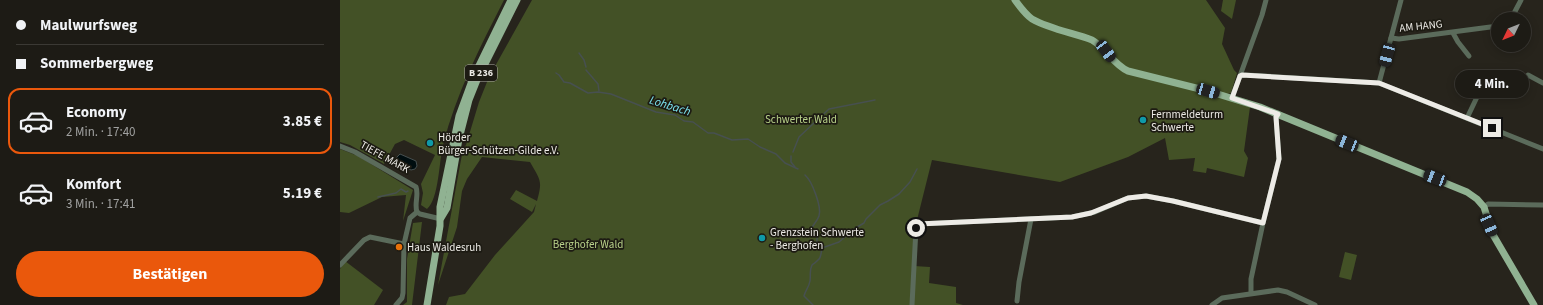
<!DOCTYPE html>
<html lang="de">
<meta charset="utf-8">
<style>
body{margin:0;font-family:"Source Sans 3",sans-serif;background:#25241e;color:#f1f3f6;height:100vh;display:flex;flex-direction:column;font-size:15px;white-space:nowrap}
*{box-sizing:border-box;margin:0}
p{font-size:13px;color:#a0a1a0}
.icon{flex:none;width:22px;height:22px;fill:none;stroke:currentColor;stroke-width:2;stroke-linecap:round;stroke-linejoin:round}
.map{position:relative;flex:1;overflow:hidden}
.details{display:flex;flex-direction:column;background:#1d1b15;width:340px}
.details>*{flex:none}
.banner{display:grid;align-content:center;height:88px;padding:0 16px;background:#1d1b15}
.needle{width:26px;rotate:227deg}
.buttons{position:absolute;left:1151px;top:12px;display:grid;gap:8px}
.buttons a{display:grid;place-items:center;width:40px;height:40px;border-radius:50%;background:#1d1b15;box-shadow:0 2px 10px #0003,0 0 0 1px #3b3934;font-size:20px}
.end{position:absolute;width:18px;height:18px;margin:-9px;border:5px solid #edebe6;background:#111;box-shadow:0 0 0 2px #111}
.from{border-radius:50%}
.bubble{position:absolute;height:28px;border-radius:14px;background:#1d1b15;box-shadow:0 2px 10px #0003,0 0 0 1px #3b3934;font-size:13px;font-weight:700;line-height:28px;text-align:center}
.car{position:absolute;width:12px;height:24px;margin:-12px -6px;border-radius:5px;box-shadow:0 0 3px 1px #0007;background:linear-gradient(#222 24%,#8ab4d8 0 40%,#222 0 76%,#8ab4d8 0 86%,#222 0)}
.banner b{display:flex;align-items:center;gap:14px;height:38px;font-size:15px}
.banner b+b{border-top:1px solid #3b3934}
.banner i{width:10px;height:10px;background:#f1f3f6}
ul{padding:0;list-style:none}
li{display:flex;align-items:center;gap:12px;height:66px;margin:0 8px 6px;padding:0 8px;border:2px solid transparent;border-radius:12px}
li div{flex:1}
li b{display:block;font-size:15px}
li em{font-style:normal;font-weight:700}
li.selected{border-color:#ea580c}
li>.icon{width:36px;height:36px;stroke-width:1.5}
.cta{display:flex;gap:8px;margin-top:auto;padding:8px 16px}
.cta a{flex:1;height:46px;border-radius:24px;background:#ea580c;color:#fff;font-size:16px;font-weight:700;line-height:46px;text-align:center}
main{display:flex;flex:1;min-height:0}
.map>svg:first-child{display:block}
.green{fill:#435126}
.water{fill:#000d0f;stroke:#475050}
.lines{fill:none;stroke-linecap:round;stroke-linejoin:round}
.stream{stroke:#475050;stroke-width:1.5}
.minor{stroke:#5b6b5b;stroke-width:5}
.major{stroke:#90b292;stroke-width:7}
.route{stroke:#edebe6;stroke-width:5}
.culture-dot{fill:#0f9aa8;stroke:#1d1b13;stroke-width:1.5}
.food-dot{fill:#e8710a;stroke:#1d1b13;stroke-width:1.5}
.labels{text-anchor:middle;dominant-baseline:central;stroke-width:3.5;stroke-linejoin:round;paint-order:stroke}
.shield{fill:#1d1b13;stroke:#afada7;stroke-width:1}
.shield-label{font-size:10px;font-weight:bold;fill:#edebe6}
.street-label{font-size:11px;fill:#edebe6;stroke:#1d1b13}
.poi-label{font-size:11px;fill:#edebe6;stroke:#1d1b13;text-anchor:start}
.park-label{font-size:11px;fill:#b9d28a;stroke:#1d1b13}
.water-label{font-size:12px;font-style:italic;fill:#7ce4f0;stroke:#1d1b13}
</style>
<main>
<section class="details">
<div class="banner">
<b><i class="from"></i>Maulwurfsweg</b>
<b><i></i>Sommerbergweg</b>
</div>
<ul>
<li class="selected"><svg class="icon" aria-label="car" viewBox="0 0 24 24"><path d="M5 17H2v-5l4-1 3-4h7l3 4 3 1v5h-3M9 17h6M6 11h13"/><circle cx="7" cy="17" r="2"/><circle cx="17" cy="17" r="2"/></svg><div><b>Economy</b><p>2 Min. · 17:40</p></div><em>3.85 €</em></li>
<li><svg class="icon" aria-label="car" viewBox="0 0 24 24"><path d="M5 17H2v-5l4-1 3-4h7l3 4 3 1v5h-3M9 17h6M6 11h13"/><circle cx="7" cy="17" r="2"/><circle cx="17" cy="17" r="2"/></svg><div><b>Komfort</b><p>3 Min. · 17:41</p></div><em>5.19 €</em></li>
</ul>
<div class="cta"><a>Bestätigen</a></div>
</section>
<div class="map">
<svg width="1203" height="305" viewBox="0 0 1203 305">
<rect width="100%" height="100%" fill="#27241c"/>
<!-- green -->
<g class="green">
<path d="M0,0H164C140,47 116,94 103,145C99,161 99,199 87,209L81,205L83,193L81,184L95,155L64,140L55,144L44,164L10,145L0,142Z"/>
<path d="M192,0H866L885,28L882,44L894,70L897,73L891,93L887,94L910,107L904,151L908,158L904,177L867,168L866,173L853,171L855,158L829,160L825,138L788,157L720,182L592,160L575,228L570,305H106L109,297L125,294L155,255L194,212L196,204L192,212L170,199L176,190L197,201C203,180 200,180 190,162L142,157L127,179L122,191L117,227L98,285L123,149L126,145L139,102L149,77Z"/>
<polygon points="883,0 896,0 892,19 881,11"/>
<polygon points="0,149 18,156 73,190 63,221 66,195 42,197 9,213 0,212"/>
<polygon points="82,222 72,305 63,305 67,302 67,259 73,223"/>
<polygon points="1005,252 1017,255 1011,280 999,277"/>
<polygon points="5,261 43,290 34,305 0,305 0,269"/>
<polygon points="574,266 590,267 589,283 616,287 616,303 623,305 573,305"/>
</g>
<!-- water -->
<polygon class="water" points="60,154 76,161 77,166 75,169 71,170 57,163 56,158"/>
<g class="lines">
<!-- stream -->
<g class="stream">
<polyline points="239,53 244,60 246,67"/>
<polyline points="246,70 258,84 259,91"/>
<polyline points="216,73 219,75 224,82 230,83 248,93 258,92 271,94 316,112 335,115 344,121 353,122 368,133 374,133 392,140 408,139 420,147 436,154 445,163 458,169"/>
<polyline points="453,152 459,137 489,109 535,100"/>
<polyline points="451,156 451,162 455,167"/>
<path d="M465,175C472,181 482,207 479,216C477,222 472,225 471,230L477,237V243"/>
<polyline points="38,197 56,193 61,189 66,192 68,191"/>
<path d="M473,305L464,296C465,291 469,287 470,281C471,275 469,271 472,265C481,258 480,260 482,248L499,242L514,229L524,223L526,219L540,205L548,201L559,194L570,182L577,169"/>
</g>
<!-- minor -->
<g class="minor">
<polyline points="1171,19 1181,0"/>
<polyline points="1113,33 1118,42 1129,56"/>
<polyline points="1051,38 1059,39 1158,26"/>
<polyline points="900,76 906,75 1039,83 1203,149"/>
<polyline points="1039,83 1061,0"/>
<polyline points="892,98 922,15 926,0"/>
<polyline points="1127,118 1149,72 1183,86 1188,75 1203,83"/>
<path d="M0,146L15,152L76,187C79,195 74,204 77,212"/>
<polyline points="1144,207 1148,204 1203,205"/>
<polyline points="77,212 80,214 101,219"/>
<polyline points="0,265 24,240 30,237 64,244"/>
<polyline points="911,293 911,279 923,223 939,159 936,117 938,113"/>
<polyline points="677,301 679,282 691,219"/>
<polyline points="56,305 62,298 63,293 64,244 70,218 77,212"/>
<polyline points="572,305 576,228 578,224 732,217 755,212 788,198 806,196 833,201 923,223"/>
<polyline points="872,305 882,298 938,290 947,292 975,305"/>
</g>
<!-- major -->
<g class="major">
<path d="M675,0C680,7 685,14 692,19C710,29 733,33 752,40C766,48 773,64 788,71L868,91L920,107L1127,192L1137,199L1144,207L1152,233L1194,305"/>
<polyline points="101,218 107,208 119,139 129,100 137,80 177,0"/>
<polyline points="87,305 100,226 100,207 119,116 133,78 171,0"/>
</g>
</g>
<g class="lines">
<!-- route -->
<polyline class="route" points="576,228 578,224 732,217 751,213 788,198 806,196 833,201 923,223 939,159 936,117 938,114 892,98 900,76 902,75 1039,83 1152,128"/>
</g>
<!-- markers -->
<g class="culture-dot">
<circle cx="803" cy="120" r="4"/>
<circle cx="90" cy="143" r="4"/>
<circle cx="422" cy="238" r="4"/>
</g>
<circle class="food-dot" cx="59" cy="247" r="4"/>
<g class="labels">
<!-- shield labels -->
<rect class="shield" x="125" y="65" width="32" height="16" rx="3"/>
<g class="shield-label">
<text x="141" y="73">B 236</text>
</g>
<!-- street labels -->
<g class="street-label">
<text transform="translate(1081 26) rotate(-6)">AM HANG</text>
<text transform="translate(45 157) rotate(29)">TIEFE MARK</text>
</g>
<!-- poi labels -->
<g class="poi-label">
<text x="811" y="114">Fernmeldeturm<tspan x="811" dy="13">Schwerte</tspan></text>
<text x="98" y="137">Hörder<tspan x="98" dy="13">Bürger-Schützen-Gilde e.V.</tspan></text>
<text x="430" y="232">Grenzstein Schwerte<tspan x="430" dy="13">- Berghofen</tspan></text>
<text x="67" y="247">Haus Waldesruh</text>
</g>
<!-- park labels -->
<g class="park-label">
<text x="461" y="119">Schwerter Wald</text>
<text x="248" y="244">Berghofer Wald</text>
</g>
<!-- water labels -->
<g class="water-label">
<text transform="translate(330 106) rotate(17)">Lohbach</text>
</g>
</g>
</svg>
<div class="buttons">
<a><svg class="needle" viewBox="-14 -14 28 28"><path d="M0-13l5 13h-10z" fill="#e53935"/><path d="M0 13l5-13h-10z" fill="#a0a1a0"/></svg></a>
</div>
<i class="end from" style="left:576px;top:228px"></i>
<i class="end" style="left:1152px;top:128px"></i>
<div class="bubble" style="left:1115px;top:70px;width:74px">4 Min.</div>
<i class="car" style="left:766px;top:51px;rotate:143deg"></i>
<i class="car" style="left:1047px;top:55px;rotate:195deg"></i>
<i class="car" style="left:868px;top:91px;rotate:106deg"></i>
<i class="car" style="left:1007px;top:143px;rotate:292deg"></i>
<i class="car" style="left:1095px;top:178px;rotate:291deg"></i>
<i class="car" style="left:1149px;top:225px;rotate:156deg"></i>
</div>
</main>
